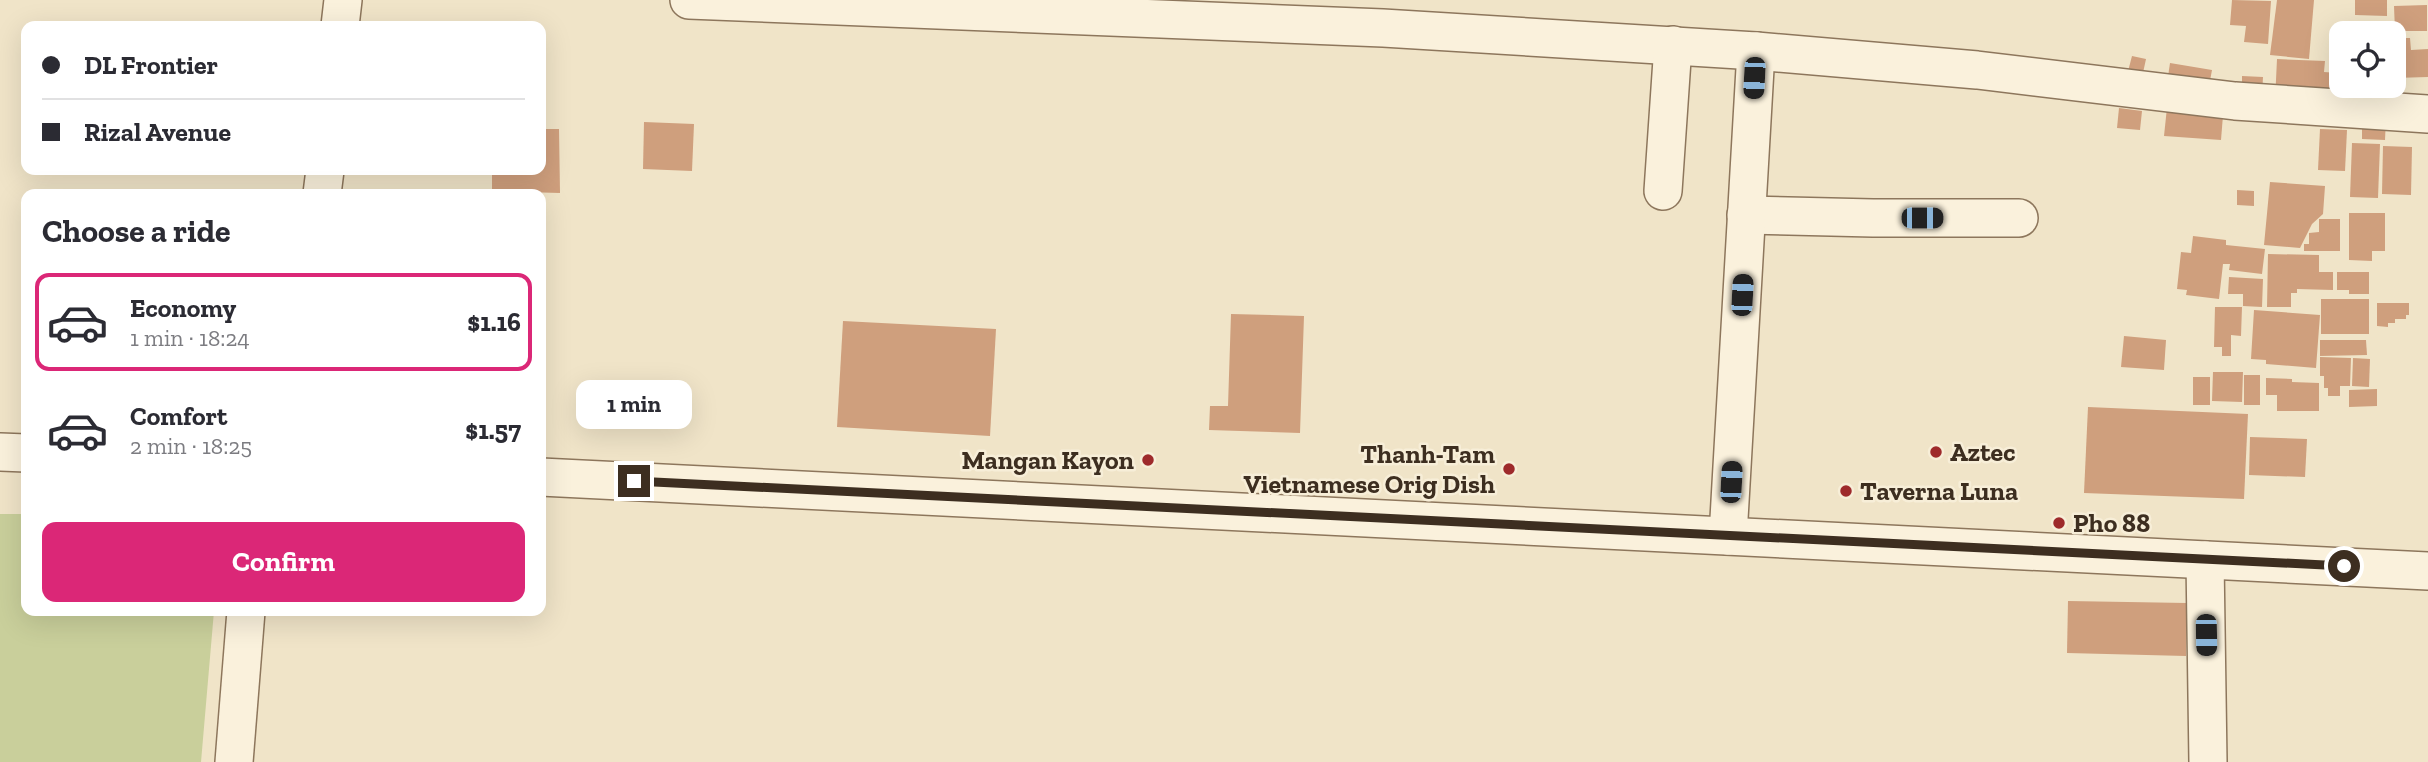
<!DOCTYPE html>
<meta charset="utf-8">
<style>
body{margin:0;font-family:"Zilla Slab",serif;background:#f2f2f3;color:#2b2b33;height:100vh;display:flex;flex-direction:column;font-size:26px;white-space:nowrap}
*{box-sizing:border-box;margin:0}
p{font-size:23px;color:#7c7c81}
.icon{flex:none;width:38px;height:38px;fill:none;stroke:currentColor;stroke-width:2;stroke-linecap:round;stroke-linejoin:round}
.map{position:relative;flex:1;overflow:hidden}
.sheet{position:absolute;left:21px;top:189px;width:525px;height:427px;display:flex;flex-direction:column;background:#fff;border-radius:14px;box-shadow:0 7px 28px #0002}
.sheet>*{flex:none}
.top-card{position:absolute;left:21px;top:21px;width:525px;height:154px;border-radius:14px;box-shadow:0 7px 28px #0002;display:grid;align-content:center;height:154px;padding:0 21px;background:#fff}
.buttons{position:absolute;left:2329px;top:21px;display:grid;gap:14px}
.buttons a{display:grid;place-items:center;width:77px;height:77px;border-radius:14px;background:#fff;box-shadow:0 7px 28px #0002;font-size:35px}
.end{position:absolute;width:32px;height:32px;margin:-16px;border:9px solid #3d2e20;background:#fff;box-shadow:0 0 0 4px #fff}
.from{border-radius:50%}
.bubble{position:absolute;height:49px;border-radius:14px;background:#fff;box-shadow:0 7px 28px #0002;font-size:23px;font-weight:800;line-height:49px;text-align:center}
.car{position:absolute;width:21px;height:42px;margin:-21px -10px;border-radius:9px;box-shadow:0 0 5px 2px #0007;background:linear-gradient(#222 24%,#8ab4d8 0 40%,#222 0 76%,#8ab4d8 0 86%,#222 0)}
.top-card b{display:flex;align-items:center;gap:24px;height:66px;font-size:26px}
.top-card b+b{border-top:2px solid #e1e1e2}
.top-card i{width:18px;height:18px;background:#2b2b33}
ul{padding:0;list-style:none}
li{display:flex;align-items:center;gap:21px;height:98px;margin:0 14px 10px;padding:0 7px;border:4px solid transparent;border-radius:14px}
li div{flex:1}
li b{display:block;font-size:26px}
li em{font-style:normal;font-weight:800}
li.current{border-color:#db2777}
li>.icon{width:63px;height:63px;stroke-width:1.5}
h2{padding:0 21px;font-size:32px;line-height:84px}
.primary-button{display:flex;gap:14px;margin-top:auto;padding:14px 21px}
.primary-button a{flex:1;height:80px;border-radius:14px;background:#db2777;color:#fff;font-size:28px;font-weight:800;line-height:80px;text-align:center}
.map>svg:first-child{display:block}
.green{fill:#c9cf9b}
.building{fill:#cf9f7d}
.lines{fill:none;stroke-linecap:round;stroke-linejoin:round}
.minor-casing{stroke:#8d765c;stroke-width:40}
.minor{stroke:#faf1dc;stroke-width:37}
.route{stroke:#3d2e20;stroke-width:9}
.poi-dot{fill:#9e2a2b;stroke:#f7eed8;stroke-width:2.5}
.labels{text-anchor:middle;dominant-baseline:central;stroke-width:5;stroke-linejoin:round;paint-order:stroke}
.poi-label{font-size:26px;font-weight:bold;fill:#3d2e20;stroke:#f7eed8;text-anchor:start}
</style>
<div class="map">
<svg width="2428" height="762" viewBox="0 0 2428 762">
<rect width="100%" height="100%" fill="#f0e4c8"/>
<!-- green -->
<polygon class="green" points="0,514 26,514 26,611 214,611 201,762 0,762"/>
<!-- building -->
<g class="building">
<polygon points="2232,0 2271,1 2268,44 2244,42 2246,26 2230,25"/>
<polygon points="2277,0 2314,0 2309,59 2270,55"/>
<polygon points="2355,0 2387,0 2387,16 2355,15"/>
<polygon points="2427,5 2427,31 2395,31 2394,6"/>
<polygon points="2394,38 2410,38 2411,50 2428,49 2428,77 2394,78"/>
<polygon points="2132,56 2146,59 2141,82 2126,79"/>
<polygon points="2277,59 2325,61 2324,72 2338,73 2337,93 2275,101"/>
<polygon points="2170,63 2212,70 2207,97 2166,90"/>
<polygon points="2242,76 2263,77 2262,95 2242,94"/>
<polygon points="2168,98 2224,103 2221,140 2164,136"/>
<polygon points="2119,108 2142,111 2140,130 2117,128"/>
<polygon points="2362,117 2386,118 2385,140 2362,139"/>
<polygon points="644,122 694,124 692,171 643,169"/>
<polygon points="541,129 559,129 560,193 492,191 492,170 541,170"/>
<polygon points="2320,129 2347,130 2345,171 2318,170"/>
<polygon points="2352,143 2380,144 2378,198 2350,197"/>
<polygon points="2383,146 2412,147 2411,195 2382,194"/>
<polygon points="2270,182 2325,186 2323,214 2312,224 2300,248 2264,245"/>
<polygon points="2237,190 2254,191 2254,206 2237,205"/>
<polygon points="2349,213 2385,213 2385,251 2372,251 2372,261 2349,260"/>
<polygon points="2319,219 2340,219 2340,251 2304,251 2304,244 2309,244 2309,233 2319,232"/>
<polygon points="2193,236 2226,240 2226,245 2265,249 2262,274 2229,270 2230,264 2223,264 2219,299 2186,295 2187,290 2177,289 2181,252 2191,253"/>
<polygon points="2268,254 2319,255 2319,272 2333,272 2333,290 2297,289 2297,293 2291,293 2291,307 2267,307"/>
<polygon points="2337,272 2369,272 2369,294 2349,294 2349,290 2337,290"/>
<polygon points="2229,277 2263,279 2262,307 2243,306 2243,294 2228,294"/>
<rect x="2321" y="299" width="48" height="35"/>
<polygon points="2377,303 2409,303 2409,315 2406,315 2406,319 2395,319 2395,323 2388,323 2388,327 2377,326"/>
<polygon points="2215,307 2242,307 2241,336 2231,335 2231,356 2222,356 2222,347 2214,347"/>
<polygon points="2254,310 2320,315 2316,368 2266,364 2266,360 2251,359"/>
<polygon points="1231,314 1304,316 1300,433 1209,430 1210,406 1228,406"/>
<polygon points="843,321 996,329 990,436 837,427"/>
<polygon points="2124,336 2166,340 2164,370 2121,367"/>
<polygon points="2320,340 2366,340 2367,355 2320,356"/>
<polygon points="2320,357 2351,358 2350,386 2340,386 2340,396 2328,396 2328,388 2324,388 2324,376 2320,376"/>
<polygon points="2353,358 2370,359 2369,387 2352,386"/>
<polygon points="2213,372 2243,372 2242,402 2212,401"/>
<rect x="2244" y="375" width="16" height="30"/>
<rect x="2193" y="377" width="17" height="28"/>
<polygon points="2266,378 2292,379 2292,382 2319,383 2319,411 2277,411 2277,395 2266,395"/>
<polygon points="2377,389 2377,406 2349,407 2349,390"/>
<polygon points="2088,407 2248,414 2244,499 2084,493"/>
<polygon points="2250,437 2307,439 2305,477 2249,475"/>
<polygon points="2068,601 2187,603 2186,656 2067,653"/>
</g>
<g class="lines">
<!-- minor casing -->
<g class="minor-casing">
<g id="minor">
<polyline points="689,0 1383,28 1756,51 1977,70 2235,101 2428,114"/>
<polyline points="340,26 343,0"/>
<polyline points="1663,191 1673,45"/>
<polyline points="322,194 325,170"/>
<polyline points="1746,215 1873,218 2019,218"/>
<polyline points="0,452 26,453"/>
<polyline points="541,477 2428,571"/>
<polyline points="1728,536 1756,51"/>
<polyline points="2205,560 2208,762"/>
<polyline points="234,762 246,611"/>
</g>
</g>
<!-- minor -->
<use href="#minor" class="minor"/>
</g>
<g class="lines">
<!-- route -->
<polyline class="route" points="634,481 2344,566"/>
</g>
<!-- markers -->
<g class="poi-dot">
<circle cx="1936" cy="452" r="7"/>
<circle cx="1148" cy="460" r="7"/>
<circle cx="1509" cy="469" r="7"/>
<circle cx="1846" cy="491" r="7"/>
<circle cx="2059" cy="523" r="7"/>
</g>
<g class="labels">
<!-- poi labels -->
<g class="poi-label">
<text x="1950" y="452">Aztec</text>
<text x="1495" y="454" text-anchor="end">Thanh-Tam<tspan x="1495" dy="30">Vietnamese Orig Dish</tspan></text>
<text x="1134" y="460" text-anchor="end">Mangan Kayon</text>
<text x="1860" y="491">Taverna Luna</text>
<text x="2073" y="523">Pho 88</text>
</g>
</g>
</svg>
<div class="buttons">
<a><svg class="icon" aria-label="locate" viewBox="0 0 24 24"><circle cx="12" cy="12" r="6"/><path d="M12 2v4M12 18v4M2 12h4M18 12h4"/></svg></a>
</div>
<i class="end from" style="left:2344px;top:566px"></i>
<i class="end" style="left:634px;top:481px"></i>
<div class="bubble" style="left:576px;top:380px;width:116px">1 min</div>
<i class="car" style="left:1754px;top:78px;rotate:183deg"></i>
<i class="car" style="left:1922px;top:218px;rotate:90deg"></i>
<i class="car" style="left:1742px;top:295px;rotate:3deg"></i>
<i class="car" style="left:1731px;top:482px;rotate:3deg"></i>
<i class="car" style="left:2206px;top:635px;rotate:179deg"></i>
<div class="top-card">
<b><i class="from"></i>DL Frontier</b>
<b><i></i>Rizal Avenue</b>
</div>
<section class="sheet">
<h2>Choose a ride</h2>
<ul>
<li class="current"><svg class="icon" aria-label="car" viewBox="0 0 24 24"><path d="M5 17H2v-5l4-1 3-4h7l3 4 3 1v5h-3M9 17h6M6 11h13"/><circle cx="7" cy="17" r="2"/><circle cx="17" cy="17" r="2"/></svg><div><b>Economy</b><p>1 min · 18:24</p></div><em>$1.16</em></li>
<li><svg class="icon" aria-label="car" viewBox="0 0 24 24"><path d="M5 17H2v-5l4-1 3-4h7l3 4 3 1v5h-3M9 17h6M6 11h13"/><circle cx="7" cy="17" r="2"/><circle cx="17" cy="17" r="2"/></svg><div><b>Comfort</b><p>2 min · 18:25</p></div><em>$1.57</em></li>
</ul>
<div class="primary-button"><a>Confirm</a></div>
</section>
</div>
